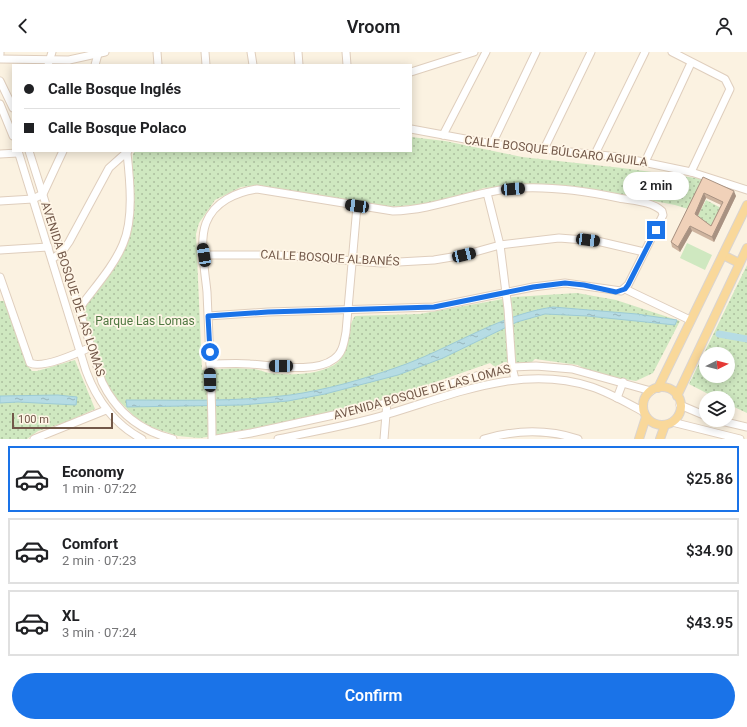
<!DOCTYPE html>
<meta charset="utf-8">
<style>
body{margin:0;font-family:Roboto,sans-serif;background:#f2f2f2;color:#202124;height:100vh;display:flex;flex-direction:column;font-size:15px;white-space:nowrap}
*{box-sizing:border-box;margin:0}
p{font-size:13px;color:#757577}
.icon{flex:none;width:22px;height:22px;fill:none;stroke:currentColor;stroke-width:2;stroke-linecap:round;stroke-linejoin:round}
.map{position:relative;height:387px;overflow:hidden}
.details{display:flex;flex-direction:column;background:#fff;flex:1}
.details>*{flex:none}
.guide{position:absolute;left:12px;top:12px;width:400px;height:88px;border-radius:0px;box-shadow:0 2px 10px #0003;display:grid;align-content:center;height:88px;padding:0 12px;background:#fff}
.needle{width:26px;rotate:84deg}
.fabs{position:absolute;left:699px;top:295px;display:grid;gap:8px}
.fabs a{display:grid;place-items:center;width:36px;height:36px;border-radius:50%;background:#fff;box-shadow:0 2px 10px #0003;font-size:20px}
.scale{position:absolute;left:12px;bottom:10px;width:101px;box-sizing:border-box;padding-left:4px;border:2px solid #725849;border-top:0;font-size:11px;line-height:14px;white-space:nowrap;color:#725849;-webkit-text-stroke:3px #fff6e7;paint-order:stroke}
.end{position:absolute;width:18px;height:18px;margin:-9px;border:5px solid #1a73e8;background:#fff;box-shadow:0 0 0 2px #fff}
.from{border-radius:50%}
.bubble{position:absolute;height:28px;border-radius:14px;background:#fff;box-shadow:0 2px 10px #0003;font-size:13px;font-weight:600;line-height:28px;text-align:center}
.car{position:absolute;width:12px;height:24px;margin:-12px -6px;border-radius:5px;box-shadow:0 0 3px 1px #0007;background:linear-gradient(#222 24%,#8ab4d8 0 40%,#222 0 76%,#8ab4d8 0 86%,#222 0)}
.guide b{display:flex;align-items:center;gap:14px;height:38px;font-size:15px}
.guide b+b{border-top:1px solid #e0e0e0}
.guide i{width:10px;height:10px;background:#202124}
ul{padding:7px 0 0;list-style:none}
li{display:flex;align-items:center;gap:12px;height:66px;margin:0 8px 6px;padding:0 4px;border:2px solid #e0e0e0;border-radius:0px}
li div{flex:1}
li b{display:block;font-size:15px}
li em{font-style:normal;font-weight:600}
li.on{border-color:#1a73e8}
li>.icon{width:36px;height:36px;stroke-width:1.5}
.cta{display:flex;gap:8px;margin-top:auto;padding:8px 12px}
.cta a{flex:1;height:46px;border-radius:24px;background:#1a73e8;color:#fff;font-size:16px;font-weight:600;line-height:46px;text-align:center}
header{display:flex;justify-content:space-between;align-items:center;height:52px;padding:0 12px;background:#fff;font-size:18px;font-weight:600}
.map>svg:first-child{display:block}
.grass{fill:url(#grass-dots);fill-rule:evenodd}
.garden{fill:#cfe8c0}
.water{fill:url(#water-ripples);stroke:#9dcbd5}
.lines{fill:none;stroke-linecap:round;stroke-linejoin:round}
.canal{stroke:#b6dce4;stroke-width:7}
.minor-casing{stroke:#dfcebd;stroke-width:9}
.major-casing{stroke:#dad4d0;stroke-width:10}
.minor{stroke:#fff;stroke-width:7}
.major{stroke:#f9d89a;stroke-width:8}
.wall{fill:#ceb49f;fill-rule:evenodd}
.shaded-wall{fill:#a89282}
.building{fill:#f0d1b9;stroke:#a89282;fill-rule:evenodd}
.route{stroke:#1a73e8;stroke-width:5}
.labels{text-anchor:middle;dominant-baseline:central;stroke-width:3.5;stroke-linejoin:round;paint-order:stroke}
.street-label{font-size:12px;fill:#725849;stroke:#fff6e7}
.park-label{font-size:12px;fill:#507842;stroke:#fff6e7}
</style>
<header><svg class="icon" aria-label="back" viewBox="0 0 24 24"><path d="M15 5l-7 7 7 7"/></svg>Vroom<svg class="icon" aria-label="person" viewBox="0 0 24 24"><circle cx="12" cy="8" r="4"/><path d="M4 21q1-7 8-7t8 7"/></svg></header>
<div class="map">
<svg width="747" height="387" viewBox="0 0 747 387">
<defs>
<pattern id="grass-dots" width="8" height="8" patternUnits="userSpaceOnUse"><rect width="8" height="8" fill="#cfe8c0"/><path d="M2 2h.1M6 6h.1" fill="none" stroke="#acbf9e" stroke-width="1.8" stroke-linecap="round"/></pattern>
<pattern id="water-ripples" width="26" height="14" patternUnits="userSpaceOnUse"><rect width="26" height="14" fill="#b6dce4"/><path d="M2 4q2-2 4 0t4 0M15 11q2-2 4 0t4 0" fill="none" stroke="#98b5bb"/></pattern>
</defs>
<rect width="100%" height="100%" fill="#fbf2e1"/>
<!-- grass -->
<g class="grass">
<path d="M411,85L445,89L522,105L622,116L704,127L691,158L675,153L613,141L538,132L484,136L441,151L387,155L258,133L241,135L215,148L199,171L196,182L202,318C218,317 236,315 252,317C258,317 263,320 269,321C288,324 323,323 338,310C349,299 346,277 355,264L420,262L514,245L577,241L616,248L680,269L653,321L636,329L610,325L583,316L578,313L535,307L531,311L504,310L495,315L490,311L384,348L247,380L199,386L178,384L151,375L135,365L112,342L104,325L84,265L87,251L125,195L133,102L135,99H411Z"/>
<polygon points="706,148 721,156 711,175 696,167"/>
<path d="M747,213V361L728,352V346H716L689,332ZM706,302H728V324H706Z"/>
<polygon points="0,249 5,249 27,313 32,319 37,319 75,308 95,357 66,370 38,379 27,387 0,387"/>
</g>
<!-- garden -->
<polygon class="garden" points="687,191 712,203 705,218 680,206"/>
<!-- water -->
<g class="water">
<path d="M553,255L637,262L677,268L675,273L587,264L545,262L517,270L443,306L398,323L325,342L288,349L242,353L127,355L126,348C180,348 236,350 290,343C325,338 361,328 395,316C449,298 497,263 553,255Z"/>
<polygon points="58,343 77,345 76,353 18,350 0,351 0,344"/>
</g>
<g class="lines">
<!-- canal -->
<polyline class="canal" points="719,282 747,287"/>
<!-- minor casing -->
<g class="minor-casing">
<g id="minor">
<polyline points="157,0 158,13"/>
<polyline points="205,0 206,13"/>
<polyline points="251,0 253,13"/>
<polyline points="298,0 299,13"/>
<polyline points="346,0 347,13"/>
<polyline points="672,0 725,27 730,37 691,120"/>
<polyline points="0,2 0,0"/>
<polyline points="0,7 69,8 105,0"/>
<polyline points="48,13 52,0"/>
<polyline points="95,13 98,2"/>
<polyline points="411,20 474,0"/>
<polyline points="0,29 13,56"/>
<polyline points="0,52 13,84"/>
<polyline points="411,77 492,92 619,105 691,120 747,138"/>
<polyline points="443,83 486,0"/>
<polyline points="492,92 536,0"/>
<polyline points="544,97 591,0"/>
<path d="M18,99L86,319C97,349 114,372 142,387"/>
<path d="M29,99L102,330C117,361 140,379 173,387"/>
<polyline points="0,102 18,101"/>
<polyline points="595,102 645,0"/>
<polyline points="645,110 691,11"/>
<polyline points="487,141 500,193 508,257 512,315 515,327"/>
<polyline points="0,149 33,147 43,142 63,99"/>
<polyline points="0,198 48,195"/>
<polyline points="204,203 279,203 381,211 434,208 464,203 500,193 559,186 597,189 644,200"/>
<polyline points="52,207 62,200 69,190 109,116 128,99"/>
<path d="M0,225L30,311C42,317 78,301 91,295"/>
<polyline points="625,237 690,268"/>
<path d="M78,258C93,237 113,216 123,192C134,167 130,128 127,101"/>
<path d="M208,264L268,260L434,255L533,235L565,231L621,239L628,233L663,163L662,159C651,149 633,149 619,146C581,138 539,132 500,138C464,144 430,158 393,159L257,137C236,140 214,150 206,171C199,190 205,219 207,240C209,289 212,338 212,387"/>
<path d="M210,312C223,312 237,311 250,312C272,313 315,322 334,307C343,301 344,290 346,280L357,154"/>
<polyline points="617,346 623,330"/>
<polyline points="680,353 706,364"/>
<polyline points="717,368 747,375"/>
<polyline points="672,370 740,387"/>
<polyline points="34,387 106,358"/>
<polyline points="216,387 251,381 375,354 472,325 512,315 536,314 572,317 651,339"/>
<path d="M278,387C315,379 352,373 388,362C455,342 522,312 592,335C610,341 627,351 644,360"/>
<polyline points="384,387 387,350"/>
<path d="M484,387C515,378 547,377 578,387"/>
</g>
</g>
<!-- major casing -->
<g class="major-casing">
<g id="major">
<polyline points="723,203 739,211"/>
<circle cx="662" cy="354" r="19"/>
<polyline points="658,336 747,153"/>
<polyline points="677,344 747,196"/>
<polyline points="639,387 646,365"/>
<polyline points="660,387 665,373"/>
</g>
</g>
<!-- minor -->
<use href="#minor" class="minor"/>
<!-- major -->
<use href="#major" class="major"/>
</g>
<!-- wall -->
<path class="wall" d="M703,125L736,144L714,190L692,179L680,200L672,195L671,190ZM706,146L721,153L711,174L698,164Z"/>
<!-- shaded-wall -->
<g class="shaded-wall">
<polygon points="734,139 736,144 714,190 712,185"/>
<polygon points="704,141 706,146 696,167 695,162"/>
<polygon points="690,174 692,179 680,200 678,195"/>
</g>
<!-- building -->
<path class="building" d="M703,125L734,139L712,185L690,174L678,195L671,190ZM704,141L723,150L711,174L695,162Z"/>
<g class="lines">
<!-- route -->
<polyline class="route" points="210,300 208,264 268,260 434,255 533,235 565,231 584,233 616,240 625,237 628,233 656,178"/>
</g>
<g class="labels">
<!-- street labels -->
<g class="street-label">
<text transform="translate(556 99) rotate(7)">CALLE BOSQUE BÚLGARO AGUILA</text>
<text transform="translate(330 206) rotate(3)">CALLE BOSQUE ALBANÉS</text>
<text transform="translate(73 237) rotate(72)">AVENIDA BOSQUE DE LAS LOMAS</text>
<text transform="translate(422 340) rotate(-15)">AVENIDA BOSQUE DE LAS LOMAS</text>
</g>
<!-- park labels -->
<g class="park-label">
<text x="145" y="269">Parque Las Lomas</text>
</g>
</g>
</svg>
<div class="fabs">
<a><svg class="needle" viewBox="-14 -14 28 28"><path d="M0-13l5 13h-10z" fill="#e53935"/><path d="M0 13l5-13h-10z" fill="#757577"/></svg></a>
<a><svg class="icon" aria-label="layers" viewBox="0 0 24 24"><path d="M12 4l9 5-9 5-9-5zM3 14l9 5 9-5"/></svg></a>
</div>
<div class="scale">100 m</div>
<i class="end from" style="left:210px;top:300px"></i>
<i class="end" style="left:656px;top:178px"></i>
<div class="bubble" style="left:623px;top:120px;width:66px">2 min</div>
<i class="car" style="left:513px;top:137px;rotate:86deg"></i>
<i class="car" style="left:357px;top:154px;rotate:278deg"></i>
<i class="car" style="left:588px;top:188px;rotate:97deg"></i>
<i class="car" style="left:204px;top:203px;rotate:351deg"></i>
<i class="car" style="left:464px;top:203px;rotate:77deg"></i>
<i class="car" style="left:281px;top:314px;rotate:270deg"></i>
<i class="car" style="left:210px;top:328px;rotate:359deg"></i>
<div class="guide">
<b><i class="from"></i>Calle Bosque Inglés</b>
<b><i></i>Calle Bosque Polaco</b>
</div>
</div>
<section class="details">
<ul>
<li class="on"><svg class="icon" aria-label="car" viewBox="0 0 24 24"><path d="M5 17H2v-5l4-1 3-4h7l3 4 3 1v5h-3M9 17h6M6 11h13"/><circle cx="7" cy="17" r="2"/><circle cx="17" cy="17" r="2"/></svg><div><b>Economy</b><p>1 min · 07:22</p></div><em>$25.86</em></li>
<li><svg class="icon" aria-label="car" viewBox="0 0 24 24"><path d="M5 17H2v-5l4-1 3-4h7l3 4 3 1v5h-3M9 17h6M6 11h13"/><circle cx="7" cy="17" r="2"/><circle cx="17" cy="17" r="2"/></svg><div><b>Comfort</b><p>2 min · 07:23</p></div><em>$34.90</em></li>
<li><svg class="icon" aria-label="car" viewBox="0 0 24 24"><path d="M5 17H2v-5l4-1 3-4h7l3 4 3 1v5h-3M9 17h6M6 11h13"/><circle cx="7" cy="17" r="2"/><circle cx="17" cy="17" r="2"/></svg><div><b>XL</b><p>3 min · 07:24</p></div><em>$43.95</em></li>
</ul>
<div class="cta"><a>Confirm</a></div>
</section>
